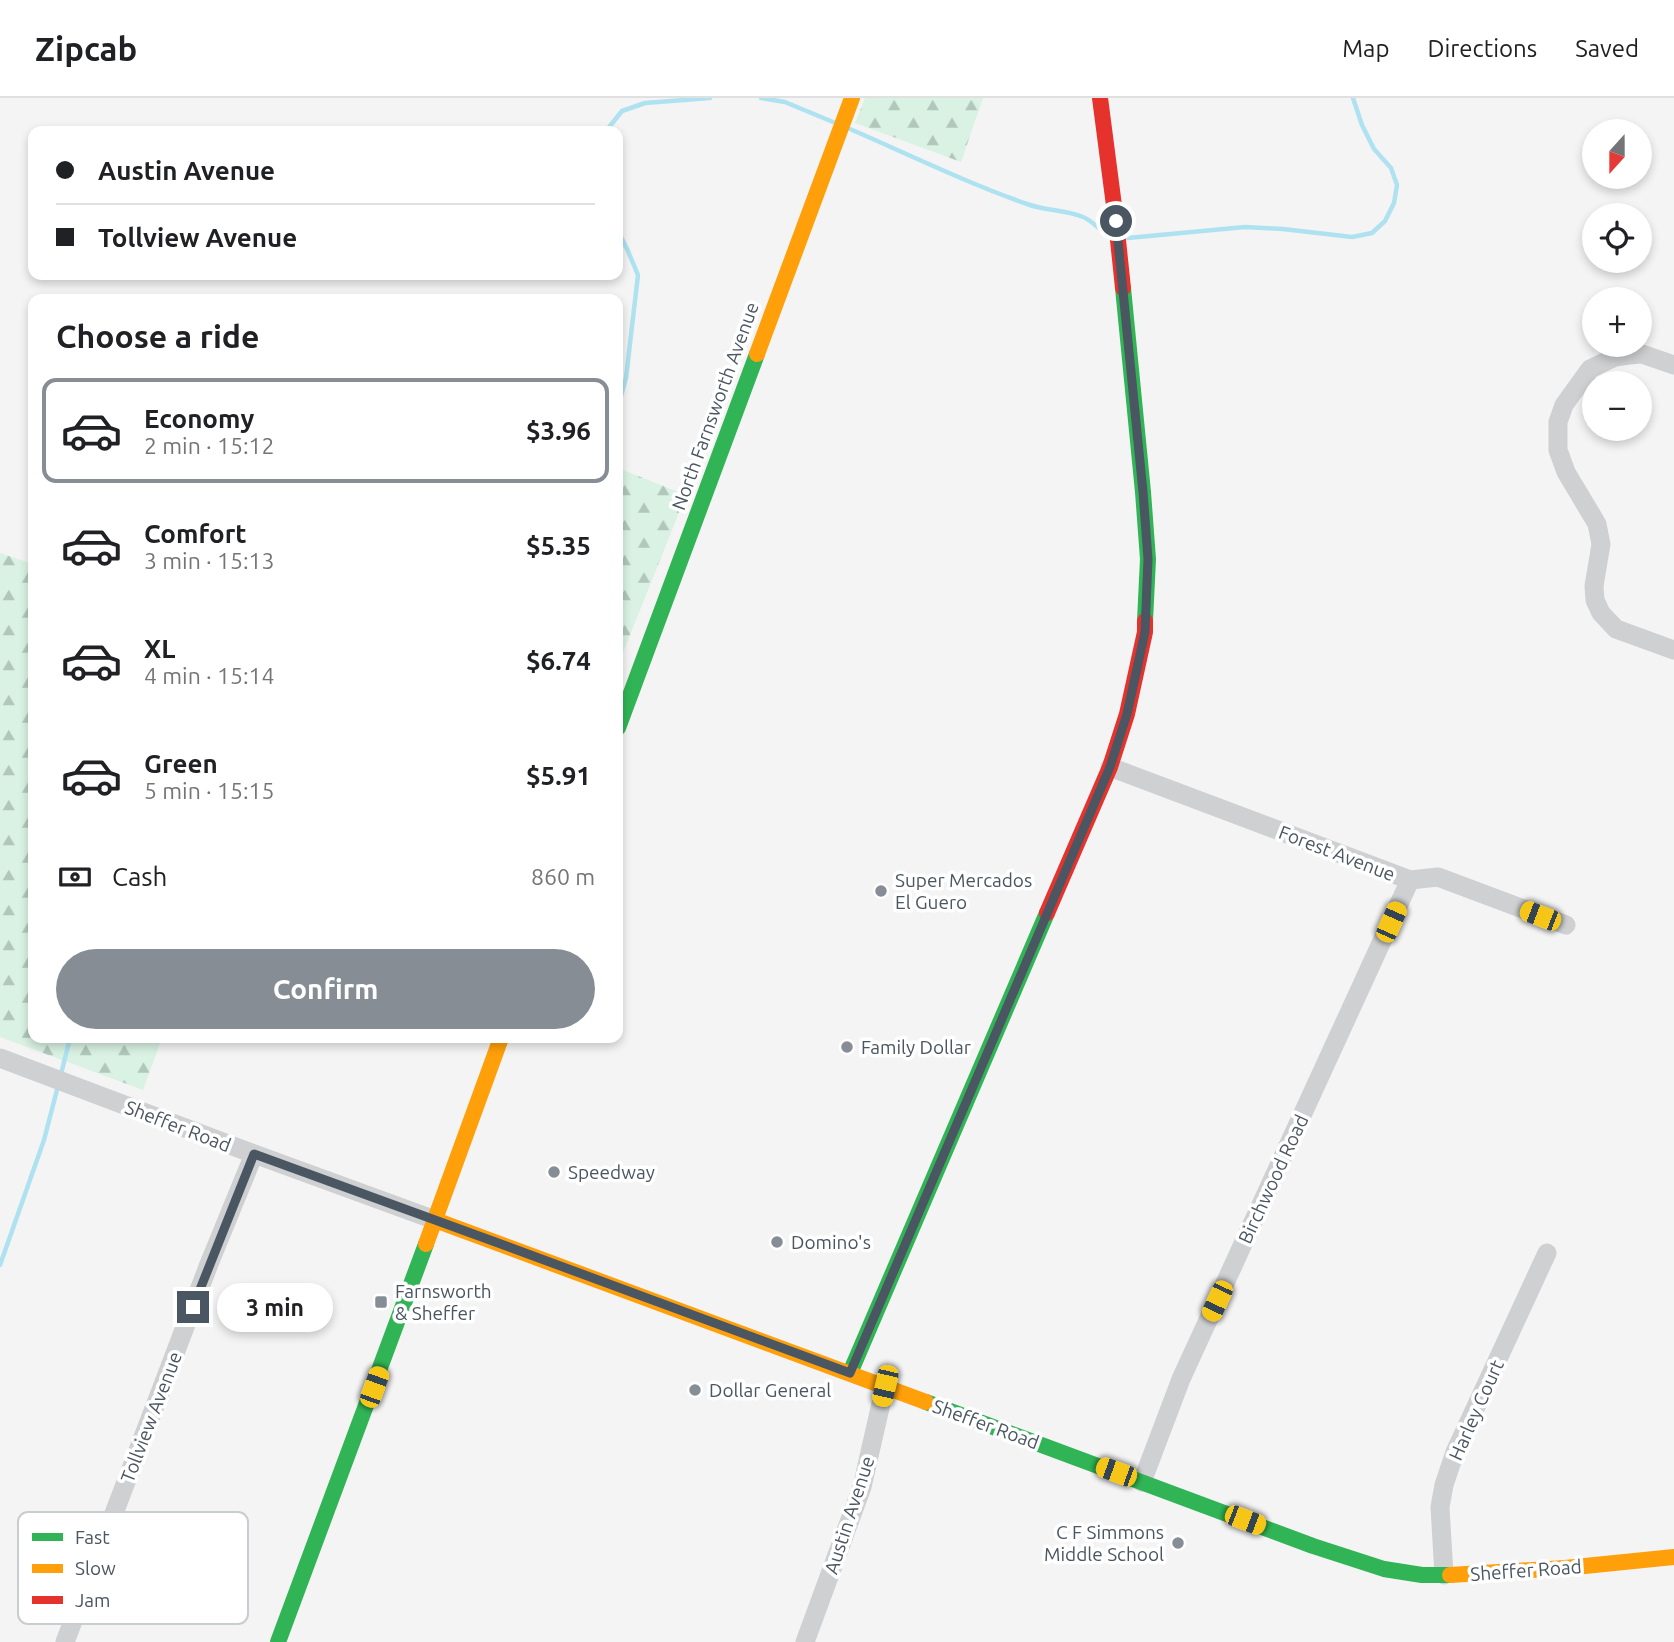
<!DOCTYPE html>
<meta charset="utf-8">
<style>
body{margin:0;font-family:Ubuntu,sans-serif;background:#f2f2f2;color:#202124;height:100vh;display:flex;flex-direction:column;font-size:26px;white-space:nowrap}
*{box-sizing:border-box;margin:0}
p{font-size:23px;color:#757577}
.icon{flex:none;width:38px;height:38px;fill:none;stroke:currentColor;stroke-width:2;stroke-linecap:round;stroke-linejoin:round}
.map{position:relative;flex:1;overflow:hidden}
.side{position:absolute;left:28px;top:196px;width:595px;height:749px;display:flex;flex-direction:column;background:#fff;border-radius:14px;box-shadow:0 4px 10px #0003}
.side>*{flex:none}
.hud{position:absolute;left:28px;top:28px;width:595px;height:154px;border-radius:14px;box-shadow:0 4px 10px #0003;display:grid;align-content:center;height:154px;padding:0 28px;background:#fff}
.needle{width:46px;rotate:201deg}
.tools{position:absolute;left:1582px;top:21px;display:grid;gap:14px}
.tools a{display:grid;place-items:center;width:70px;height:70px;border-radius:50%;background:#fff;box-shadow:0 4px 10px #0003;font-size:35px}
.end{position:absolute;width:32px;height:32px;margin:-16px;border:9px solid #4a5661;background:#fff;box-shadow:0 0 0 4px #fff}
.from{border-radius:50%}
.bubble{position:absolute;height:49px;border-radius:24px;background:#fff;box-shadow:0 4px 10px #0003;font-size:23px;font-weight:700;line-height:49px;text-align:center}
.car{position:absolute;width:21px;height:42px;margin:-21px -10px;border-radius:9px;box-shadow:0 0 5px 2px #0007;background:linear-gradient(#f5c518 24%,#345 0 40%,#f5c518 0 76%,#345 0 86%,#f5c518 0)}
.hud b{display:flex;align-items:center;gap:24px;height:66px;font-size:26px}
.hud b+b{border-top:2px solid #e0e0e0}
.hud i{width:18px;height:18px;background:#202124}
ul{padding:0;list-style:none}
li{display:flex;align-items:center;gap:21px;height:105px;margin:0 14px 10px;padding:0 14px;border:4px solid transparent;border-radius:14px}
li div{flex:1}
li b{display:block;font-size:26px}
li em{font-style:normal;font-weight:700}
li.active{border-color:#868d94}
li>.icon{width:63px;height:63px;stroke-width:1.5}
h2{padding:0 28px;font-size:32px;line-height:84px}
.pay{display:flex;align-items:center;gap:18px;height:77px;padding:0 28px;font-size:26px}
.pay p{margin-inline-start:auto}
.primary-button{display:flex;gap:14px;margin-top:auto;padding:14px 28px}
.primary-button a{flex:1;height:80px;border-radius:42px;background:#868d94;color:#fff;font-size:28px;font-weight:700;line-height:80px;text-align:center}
header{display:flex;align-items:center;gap:42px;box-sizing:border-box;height:98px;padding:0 35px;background:#fff;border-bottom:2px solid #e0e0e0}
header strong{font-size:33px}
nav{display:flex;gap:38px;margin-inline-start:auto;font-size:24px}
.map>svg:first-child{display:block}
.forest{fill:url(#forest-firs)}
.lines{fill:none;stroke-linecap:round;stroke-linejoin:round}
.stream{stroke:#aee2f0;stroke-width:4.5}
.street{stroke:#ced0d2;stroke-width:19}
.fast{stroke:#30b455;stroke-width:16}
.slow{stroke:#ff9f0a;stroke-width:16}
.jam{stroke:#e5322d;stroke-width:16}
.route{stroke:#4a5661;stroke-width:9}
.poi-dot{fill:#868d94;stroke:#fff;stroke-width:2.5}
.labels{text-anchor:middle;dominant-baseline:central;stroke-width:7;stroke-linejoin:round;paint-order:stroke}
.street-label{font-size:19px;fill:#4a5661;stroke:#fff}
.poi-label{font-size:19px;fill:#4a5661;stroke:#fff;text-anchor:start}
.key{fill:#fff;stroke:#c9ccd0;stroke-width:2}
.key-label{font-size:19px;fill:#4a5661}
</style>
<header>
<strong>Zipcab</strong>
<nav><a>Map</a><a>Directions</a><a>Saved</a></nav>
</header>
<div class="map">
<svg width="1674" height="1544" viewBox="0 0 1674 1544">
<defs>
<pattern id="forest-firs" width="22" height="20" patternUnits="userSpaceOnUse" patternTransform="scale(1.75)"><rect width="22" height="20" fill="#d9f2e3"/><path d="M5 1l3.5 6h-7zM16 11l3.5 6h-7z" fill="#b2c7bb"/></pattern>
</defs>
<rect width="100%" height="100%" fill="#f4f4f4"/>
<!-- forest -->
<g class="forest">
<polygon points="865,0 983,0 961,64 855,25"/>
<polygon points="618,370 686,397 618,567"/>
<polygon points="0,455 33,466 33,940 162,940 143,992 0,939"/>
</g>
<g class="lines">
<!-- stream -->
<g class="stream">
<polyline points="761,0 785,4 833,24"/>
<path d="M850,31C910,57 969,86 1030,107C1048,113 1066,112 1083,119C1093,123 1100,133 1109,137"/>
<polyline points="606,33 622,13 645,5 710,0"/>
<polyline points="618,133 628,153 638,177 626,280 618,309"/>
<polyline points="1128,140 1245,129 1283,131 1352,139 1372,135 1385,123 1394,105 1397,87 1391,70 1374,51 1362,27 1353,0"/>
<polyline points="61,976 70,940"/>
<polyline points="0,1167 44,1042 58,988"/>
</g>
<!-- street -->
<g class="street">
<polyline points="1674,267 1642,256 1629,257 1615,259 1590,271 1564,307 1558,324 1558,352 1566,374 1597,426 1601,446 1594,488 1595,502 1601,515 1616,531 1674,552"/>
<polyline points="1110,669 1410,782 1438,779 1566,827"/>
<polyline points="0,960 254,1056 435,1122"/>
<polyline points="1142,1384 1181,1281 1410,782"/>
<polyline points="1444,1477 1440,1409 1444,1387 1455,1354 1547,1155"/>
<polyline points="65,1544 209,1166 254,1056"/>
<polyline points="805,1544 862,1389 885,1288"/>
</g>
<!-- fast -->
<g class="fast">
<polyline points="1123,190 1143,394 1148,461 1145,523"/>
<polyline points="618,630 757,256"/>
<polyline points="850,1275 1047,815"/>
<polyline points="926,1304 1313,1448 1384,1471 1422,1477 1450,1477"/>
<polyline points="278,1544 426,1146"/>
</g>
<!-- slow -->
<g class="slow">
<polyline points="757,256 852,0"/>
<polyline points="435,1122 926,1304"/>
<polyline points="426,1146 501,940"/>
<polyline points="1450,1477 1565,1470 1674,1459"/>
</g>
<!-- jam -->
<g class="jam">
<polyline points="1100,0 1116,123 1123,190"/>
<polyline points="1047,815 1110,669 1127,616 1145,534 1145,523"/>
</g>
</g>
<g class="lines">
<!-- route -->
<polyline class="route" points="193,1209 254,1056 509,1149 850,1275 1110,669 1127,616 1145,534 1148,461 1143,394 1116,123"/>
</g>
<!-- markers -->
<g class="poi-dot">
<circle cx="881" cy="793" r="7"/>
<circle cx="847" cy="949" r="7"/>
<circle cx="554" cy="1074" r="7"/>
<circle cx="777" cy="1144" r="7"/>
<rect x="374" y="1197" width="14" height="14" rx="3.5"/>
<circle cx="695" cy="1292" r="7"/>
<circle cx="1178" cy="1445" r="7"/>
</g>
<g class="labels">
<!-- street labels -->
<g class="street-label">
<text transform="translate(715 308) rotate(-70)">North Farnsworth Avenue</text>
<text transform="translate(1337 755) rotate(21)">Forest Avenue</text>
<text transform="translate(178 1028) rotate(21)">Sheffer Road</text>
<text transform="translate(1273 1081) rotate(-65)">Birchwood Road</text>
<text transform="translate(1476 1312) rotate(-66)">Harley Court</text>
<text transform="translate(151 1319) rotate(-69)">Tollview Avenue</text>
<text transform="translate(986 1326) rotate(20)">Sheffer Road</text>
<text transform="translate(849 1417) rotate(-72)">Austin Avenue</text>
<text transform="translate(1526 1472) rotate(-4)">Sheffer Road</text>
</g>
<!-- poi labels -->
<g class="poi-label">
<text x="895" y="782">Super Mercados<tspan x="895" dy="22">El Guero</tspan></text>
<text x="861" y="949">Family Dollar</text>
<text x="568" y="1074">Speedway</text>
<text x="791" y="1144">Domino's</text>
<text x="395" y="1193">Farnsworth<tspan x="395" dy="22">&amp; Sheffer</tspan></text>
<text x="709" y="1292">Dollar General</text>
<text x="1164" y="1434" text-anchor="end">C F Simmons<tspan x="1164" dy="22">Middle School</tspan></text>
</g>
</g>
<!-- legend -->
<rect x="18" y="1414" width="230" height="112" rx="10" class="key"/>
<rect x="32" y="1435" width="31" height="8" fill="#30b455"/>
<rect x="32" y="1466" width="31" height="9" fill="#ff9f0a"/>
<rect x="32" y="1498" width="31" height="8" fill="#e5322d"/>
<g class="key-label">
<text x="75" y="1446">Fast</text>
<text x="75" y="1477">Slow</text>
<text x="75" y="1509">Jam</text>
</g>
</svg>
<div class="tools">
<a><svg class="needle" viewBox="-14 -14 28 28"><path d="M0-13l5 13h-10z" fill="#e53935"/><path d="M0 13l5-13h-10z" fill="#757577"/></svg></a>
<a><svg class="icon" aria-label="locate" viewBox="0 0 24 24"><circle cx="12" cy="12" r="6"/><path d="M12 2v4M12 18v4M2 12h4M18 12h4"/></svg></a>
<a>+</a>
<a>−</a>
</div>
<i class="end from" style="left:1116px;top:123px"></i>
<i class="end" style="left:193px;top:1209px"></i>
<div class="bubble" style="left:217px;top:1185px;width:116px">3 min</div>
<i class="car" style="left:1540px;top:818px;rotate:291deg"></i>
<i class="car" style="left:1391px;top:824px;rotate:24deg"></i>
<i class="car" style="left:1217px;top:1203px;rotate:205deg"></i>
<i class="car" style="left:885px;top:1288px;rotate:193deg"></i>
<i class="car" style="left:374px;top:1289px;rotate:20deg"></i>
<i class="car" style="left:1116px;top:1374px;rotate:290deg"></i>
<i class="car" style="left:1245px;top:1422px;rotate:111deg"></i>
<div class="hud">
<b><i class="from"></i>Austin Avenue</b>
<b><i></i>Tollview Avenue</b>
</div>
<section class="side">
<h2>Choose a ride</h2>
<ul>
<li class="active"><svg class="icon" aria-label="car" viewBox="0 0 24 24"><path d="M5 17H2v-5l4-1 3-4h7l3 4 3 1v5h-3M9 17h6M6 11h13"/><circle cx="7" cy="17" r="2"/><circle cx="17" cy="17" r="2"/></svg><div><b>Economy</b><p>2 min · 15:12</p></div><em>$3.96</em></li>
<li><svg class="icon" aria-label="car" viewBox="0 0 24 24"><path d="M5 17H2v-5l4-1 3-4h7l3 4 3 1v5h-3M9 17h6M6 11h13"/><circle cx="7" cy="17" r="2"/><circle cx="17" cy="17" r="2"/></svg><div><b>Comfort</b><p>3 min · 15:13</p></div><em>$5.35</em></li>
<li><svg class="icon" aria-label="car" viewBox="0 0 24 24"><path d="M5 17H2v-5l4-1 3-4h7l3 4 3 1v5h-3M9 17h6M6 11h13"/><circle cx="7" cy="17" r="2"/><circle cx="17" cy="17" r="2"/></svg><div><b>XL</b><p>4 min · 15:14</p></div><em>$6.74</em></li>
<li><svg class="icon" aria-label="car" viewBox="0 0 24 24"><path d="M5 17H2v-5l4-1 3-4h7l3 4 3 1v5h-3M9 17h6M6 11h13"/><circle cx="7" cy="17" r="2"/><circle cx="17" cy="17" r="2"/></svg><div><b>Green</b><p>5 min · 15:15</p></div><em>$5.91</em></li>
</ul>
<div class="pay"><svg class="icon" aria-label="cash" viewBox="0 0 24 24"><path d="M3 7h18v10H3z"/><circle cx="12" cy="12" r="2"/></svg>Cash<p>860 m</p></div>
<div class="primary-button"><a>Confirm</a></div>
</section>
</div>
